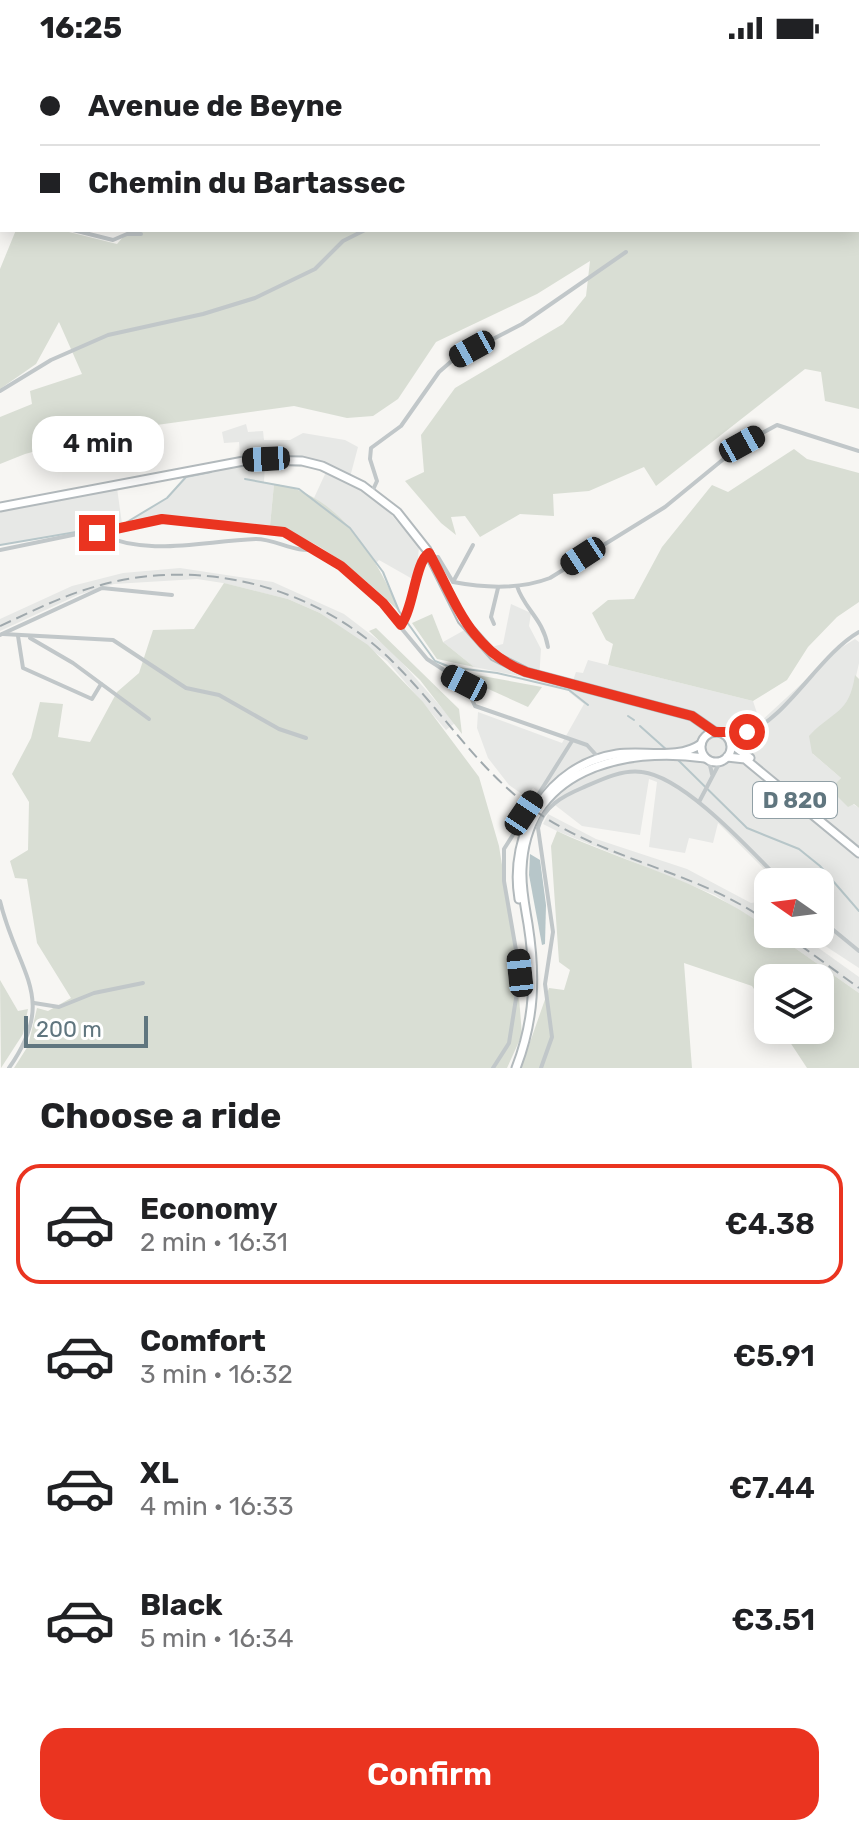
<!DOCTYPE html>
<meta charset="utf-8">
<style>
body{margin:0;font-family:Rubik,sans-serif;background:#f2f2f2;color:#202124;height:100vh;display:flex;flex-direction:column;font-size:30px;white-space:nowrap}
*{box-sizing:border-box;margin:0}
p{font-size:26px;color:#757577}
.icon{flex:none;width:44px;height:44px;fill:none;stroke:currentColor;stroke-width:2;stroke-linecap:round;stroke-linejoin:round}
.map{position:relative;height:1012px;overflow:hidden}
.panel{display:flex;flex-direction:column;background:#fff;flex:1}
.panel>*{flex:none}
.guide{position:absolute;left:0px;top:0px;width:860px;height:176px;box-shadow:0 4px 20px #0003;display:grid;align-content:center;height:176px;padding:0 40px;background:#fff}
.needle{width:52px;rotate:284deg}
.controls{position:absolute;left:754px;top:812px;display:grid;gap:16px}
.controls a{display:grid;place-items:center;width:80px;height:80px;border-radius:16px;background:#fff;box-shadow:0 4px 20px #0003;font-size:40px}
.scale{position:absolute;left:24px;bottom:20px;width:124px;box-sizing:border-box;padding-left:8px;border:4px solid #60767f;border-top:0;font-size:22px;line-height:28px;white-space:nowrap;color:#60767f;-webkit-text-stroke:6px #fff;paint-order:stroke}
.end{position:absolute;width:36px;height:36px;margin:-18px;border:10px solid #ea3420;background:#fff;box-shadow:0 0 0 4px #fff}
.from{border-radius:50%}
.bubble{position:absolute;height:56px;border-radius:24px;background:#fff;box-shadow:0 4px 20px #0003;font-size:26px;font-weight:600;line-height:56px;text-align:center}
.car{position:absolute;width:24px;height:48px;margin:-24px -12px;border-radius:10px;box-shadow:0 0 6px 2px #0007;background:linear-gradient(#222 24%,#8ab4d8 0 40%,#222 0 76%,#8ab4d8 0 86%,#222 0)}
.guide b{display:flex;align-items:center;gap:28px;height:76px;font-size:30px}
.guide b+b{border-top:2px solid #e0e0e0}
.guide i{width:20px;height:20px;background:#202124}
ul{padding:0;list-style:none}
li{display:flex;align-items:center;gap:24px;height:120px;margin:0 16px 12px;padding:0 24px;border:4px solid transparent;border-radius:24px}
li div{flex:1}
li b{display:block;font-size:30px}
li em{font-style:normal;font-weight:600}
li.current{border-color:#ea3420}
li>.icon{width:72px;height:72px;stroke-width:1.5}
h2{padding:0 40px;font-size:36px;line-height:96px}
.cta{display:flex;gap:16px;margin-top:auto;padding:16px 40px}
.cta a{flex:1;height:92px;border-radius:24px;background:#ea3420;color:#fff;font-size:32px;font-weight:600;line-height:92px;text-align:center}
.status{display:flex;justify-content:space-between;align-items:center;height:56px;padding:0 40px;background:#fff;direction:ltr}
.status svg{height:22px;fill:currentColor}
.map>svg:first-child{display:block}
.built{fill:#e7e8e6}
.green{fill:#d9ded4}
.water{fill:#b7c6c9}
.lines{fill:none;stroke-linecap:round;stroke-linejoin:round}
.stream{stroke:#b7c6c9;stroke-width:2}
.secondary-casing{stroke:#b4bbbe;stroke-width:10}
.primary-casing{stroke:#b2b9bc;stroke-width:11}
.street{stroke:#c1c7c9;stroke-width:4}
.secondary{stroke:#fff;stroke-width:6}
.primary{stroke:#fff;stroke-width:7}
.rail{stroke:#a0a9ad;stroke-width:2;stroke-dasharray:12 6;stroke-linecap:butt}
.route{stroke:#ea3420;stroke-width:10}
.labels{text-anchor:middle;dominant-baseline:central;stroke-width:8;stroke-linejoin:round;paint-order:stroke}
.shield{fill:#fff;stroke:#909fa5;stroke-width:2}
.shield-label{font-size:22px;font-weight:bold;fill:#60767f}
</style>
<div class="status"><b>16:25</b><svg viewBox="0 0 49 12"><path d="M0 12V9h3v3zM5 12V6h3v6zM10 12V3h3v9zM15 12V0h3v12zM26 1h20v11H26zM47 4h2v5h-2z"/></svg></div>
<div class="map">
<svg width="859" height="1012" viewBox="0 0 859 1012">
<rect width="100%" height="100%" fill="#f7f6f3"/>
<!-- built -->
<g class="built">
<polygon points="246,368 248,376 263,375 264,384 290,384 303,377 345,384 358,391 349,425 389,456 419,491 416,525 379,504 376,507 350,472 314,442 326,416 311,412 265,408 264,426 274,428 270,470 168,460 130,464 167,442 186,421 241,410 239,386 224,387 222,376"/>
<polygon points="117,432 122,468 0,489 0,456"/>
<polygon points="180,512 273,526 344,558 391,594 455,667 446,674 387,605 320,557 288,543 223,527 197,523 114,528 78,539 0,575 0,563 72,530 123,517"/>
<polygon points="511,548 531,557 529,570 541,593 539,624 474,611 443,586 470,571 491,591 503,588"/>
<polygon points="855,583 859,586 859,607 851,643 813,698 841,722 830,734 859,752 859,912 807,878 820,878 820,826 777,826 718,767 713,787 689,782 685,797 649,791 657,726 649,723 640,779 582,770 533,732 526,741 509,729 488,702 477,672 478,656 562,687 584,648 569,636 576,616 583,617 588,604 753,645 760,666 839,593"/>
<polygon points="548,758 596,783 687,813 751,847 757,846 768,855 768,873 715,839 557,775 543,768"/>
<polygon points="775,878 799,878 859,921 859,937"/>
</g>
<!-- green -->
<g class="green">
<polygon points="147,0 859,0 859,353 825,345 821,316 805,313 656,430 644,411 589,435 553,438 554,460 520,458 480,481 465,460 451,461 456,479 441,467 405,425 424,416 421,379 455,332 563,268 586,240 590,205 537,238 436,286 398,343 373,360 347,362 294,350 106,376 25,398 0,408 0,361 32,348 30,335 82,318 59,266 36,308 0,333 0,213 16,174 61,174 117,188 129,174 858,174 858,2 145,2"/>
<polygon points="794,393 807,403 859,417 859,546 837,561 808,591 787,624 753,645 608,609 613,588 606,584 592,557 608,544 634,543 662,491 712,429 728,436"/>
<path d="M274,428C337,436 377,501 399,555C362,520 320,482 270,470Z"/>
<polygon points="224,527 288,543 320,557 368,589 423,646 479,721 499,790 515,891 522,979 507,1012 14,1012 28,990 37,952 48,955 71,942 37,887 27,823 15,822 10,805 28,794 29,746 12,718 31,682 40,646 63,648 58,681 90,686 117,636 139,617 153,574 194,573"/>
<polygon points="432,558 443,586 474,611 437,603 412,567"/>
<polygon points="376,572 459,653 462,678 420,624 369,575"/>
<polygon points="444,613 542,631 528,651"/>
<path d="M855,619L859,623V752L854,748L848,751L830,733L841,722L812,697L809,680C833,654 849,659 855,619Z"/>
<path d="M557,775C628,808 705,825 768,873V878H775L859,937V1012H807L782,974H820V922H768V954L752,930L684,907L692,1012H521L549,932L564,934L570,914L559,906L551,790Z"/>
<polygon points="0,924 18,955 28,953 23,978 1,1012"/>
</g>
<!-- water -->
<polygon class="water" points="530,798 540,804 546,849 545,888 542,889 529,819"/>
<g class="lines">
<!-- stream -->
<g class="stream">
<polyline points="245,423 299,433 350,472 383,516 399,555 435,605 450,611 497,617 569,634 588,649"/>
<polyline points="127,466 167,442 186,421 211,416"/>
<polyline points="0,489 82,475"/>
<polyline points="628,660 634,664"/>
<polyline points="640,670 668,695"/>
<polyline points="676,702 747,772 799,793 820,810 859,855"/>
</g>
<!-- secondary casing -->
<g class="secondary-casing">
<g id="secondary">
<polyline points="67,2 69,0"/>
<polyline points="0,103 2,102"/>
</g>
</g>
<!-- primary casing -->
<g class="primary-casing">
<g id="primary">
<polyline points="0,451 249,404 302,405 322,410 363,430 397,456 427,494 462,564 494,600 526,616 692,660 715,676"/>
<circle cx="716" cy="691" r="15"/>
<polyline points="731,688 750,702"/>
<polyline points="727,701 745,703 859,797"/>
<path d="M519,843C508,777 548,709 617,698C643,694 679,704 701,688"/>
<path d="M516,1012C535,963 536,919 528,868C525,850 521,832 522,813C526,714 623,690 705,702"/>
</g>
</g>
<!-- street -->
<g class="street">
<polyline points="22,0 23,2"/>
<polyline points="0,121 2,124"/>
<polyline points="73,174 113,184 127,178 141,178"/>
<polyline points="0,335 51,304 108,279 203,258 255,242 315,213 343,185 365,174"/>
<polyline points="372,436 377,425 370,403 371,392 401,370 439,316 454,303 522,268 626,196"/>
<path d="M99,478C150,501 201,485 256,483C276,483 297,498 316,493"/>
<polyline points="0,494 150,463 284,476 316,493 372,537 427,603 464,627 475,650 587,689 597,700"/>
<path d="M432,502L438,501L453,526C485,532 519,534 550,522L665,451L742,388L777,369L859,395"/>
<polyline points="453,526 473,489"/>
<path d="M517,530C524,553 543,562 548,591"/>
<polyline points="494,568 491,561 498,532"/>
<path d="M401,569C415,550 413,510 427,498"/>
<polyline points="3,578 113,584 186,632 219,639 279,673 306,682"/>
<polyline points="0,579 102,532 172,539"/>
<polyline points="18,580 23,612 92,643 101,628"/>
<polyline points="30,582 73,607 149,663"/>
<path d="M722,677C730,676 740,678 747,676C784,666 820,598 859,576"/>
<polyline points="709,705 712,718"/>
<polyline points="699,746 720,706"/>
<path d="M0,845C17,917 59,941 9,1012"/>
<polyline points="820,863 859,895"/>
<polyline points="34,947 59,951 94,937 143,927"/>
<polyline points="493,1012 509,987 520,917 504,825 504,793 572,685"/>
<path d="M541,1012L552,981L545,928L553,876L538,772C543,751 563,740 582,732C600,724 622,713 642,716C685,721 752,796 782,826"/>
</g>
<!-- secondary -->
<use href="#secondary" class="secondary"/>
<!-- primary -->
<use href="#primary" class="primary"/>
<!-- rail -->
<g class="rail">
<path d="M0,570C33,555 66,538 101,529C203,501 317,531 392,605C442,654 477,713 534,754C605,805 696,814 768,866"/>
<polyline points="785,878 859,932"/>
</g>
</g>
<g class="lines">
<!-- route -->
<path class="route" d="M97,477L162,463L284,476L341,510L383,547L401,569C414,551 415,506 429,497C456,546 470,595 526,616L692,660L715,676H747"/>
</g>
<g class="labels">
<!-- shield labels -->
<rect class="shield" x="753" y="726" width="84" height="36" rx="6"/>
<g class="shield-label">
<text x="795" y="744">D 820</text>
</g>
</g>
</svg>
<div class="controls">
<a><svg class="needle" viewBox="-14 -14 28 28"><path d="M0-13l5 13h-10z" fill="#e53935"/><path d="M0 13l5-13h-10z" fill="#757577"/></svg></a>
<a><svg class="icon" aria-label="layers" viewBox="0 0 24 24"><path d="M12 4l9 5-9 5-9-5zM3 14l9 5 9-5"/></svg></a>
</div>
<div class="scale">200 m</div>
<i class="end from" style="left:747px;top:676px"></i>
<i class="end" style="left:97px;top:477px"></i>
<div class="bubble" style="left:32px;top:360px;width:132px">4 min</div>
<i class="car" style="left:472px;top:293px;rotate:241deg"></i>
<i class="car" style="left:742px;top:388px;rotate:61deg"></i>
<i class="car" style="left:266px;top:403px;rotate:267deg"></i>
<i class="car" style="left:583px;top:500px;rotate:237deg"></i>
<i class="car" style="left:464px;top:627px;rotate:297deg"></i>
<i class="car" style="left:524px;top:757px;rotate:34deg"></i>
<i class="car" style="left:520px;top:917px;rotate:354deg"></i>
<div class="guide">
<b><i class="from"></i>Avenue de Beyne</b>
<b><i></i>Chemin du Bartassec</b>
</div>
</div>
<section class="panel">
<h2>Choose a ride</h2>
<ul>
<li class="current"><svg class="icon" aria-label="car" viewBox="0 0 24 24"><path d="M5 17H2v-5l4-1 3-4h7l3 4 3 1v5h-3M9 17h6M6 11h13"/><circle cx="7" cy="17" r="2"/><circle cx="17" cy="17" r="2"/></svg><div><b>Economy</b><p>2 min · 16:31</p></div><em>€4.38</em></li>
<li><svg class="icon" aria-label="car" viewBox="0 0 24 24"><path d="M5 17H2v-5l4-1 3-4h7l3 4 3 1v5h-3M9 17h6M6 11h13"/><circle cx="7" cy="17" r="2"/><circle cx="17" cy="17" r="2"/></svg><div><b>Comfort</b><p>3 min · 16:32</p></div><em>€5.91</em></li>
<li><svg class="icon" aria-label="car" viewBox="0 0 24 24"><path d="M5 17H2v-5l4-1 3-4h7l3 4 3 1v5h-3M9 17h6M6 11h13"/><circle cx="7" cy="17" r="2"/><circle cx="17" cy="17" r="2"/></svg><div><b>XL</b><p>4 min · 16:33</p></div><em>€7.44</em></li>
<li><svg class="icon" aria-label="car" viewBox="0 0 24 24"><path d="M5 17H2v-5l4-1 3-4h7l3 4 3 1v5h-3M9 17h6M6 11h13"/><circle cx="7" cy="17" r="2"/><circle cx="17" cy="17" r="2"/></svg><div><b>Black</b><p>5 min · 16:34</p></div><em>€3.51</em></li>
</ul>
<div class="cta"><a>Confirm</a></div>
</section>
